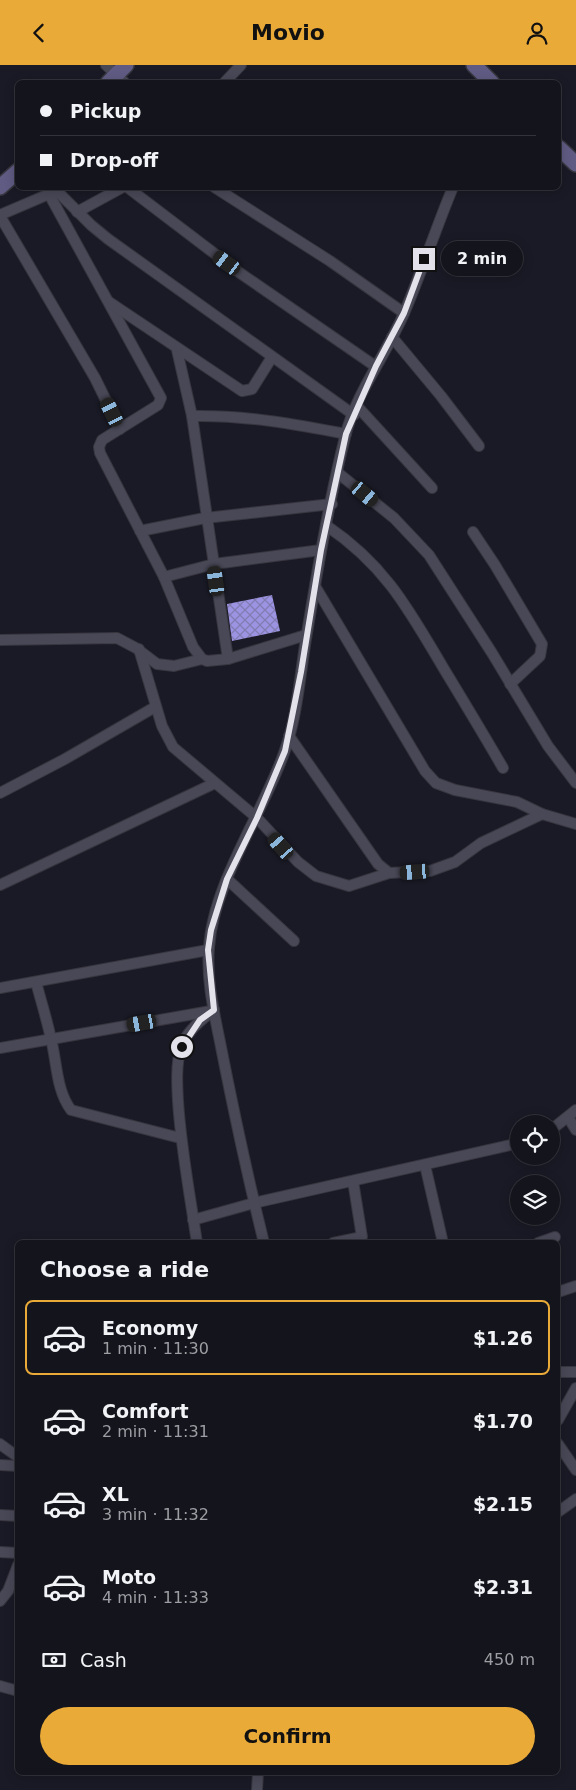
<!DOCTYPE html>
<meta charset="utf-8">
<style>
body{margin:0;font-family:"DejaVu Sans",sans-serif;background:#212129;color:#f1f3f6;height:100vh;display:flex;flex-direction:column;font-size:19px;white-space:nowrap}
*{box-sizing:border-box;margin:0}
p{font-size:16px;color:#9d9ea3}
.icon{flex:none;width:28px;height:28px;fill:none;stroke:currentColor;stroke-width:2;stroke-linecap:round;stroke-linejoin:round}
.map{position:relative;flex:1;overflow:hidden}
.details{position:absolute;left:15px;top:1175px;width:545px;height:535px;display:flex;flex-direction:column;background:#14141c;border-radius:8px;box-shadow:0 2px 12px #0003,0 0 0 1px #33333b}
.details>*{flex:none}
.guide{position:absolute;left:15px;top:15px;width:546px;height:110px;border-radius:8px;box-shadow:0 2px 12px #0003,0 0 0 1px #33333b;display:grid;align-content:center;height:110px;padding:0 25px;background:#14141c}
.tools{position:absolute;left:510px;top:1050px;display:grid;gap:10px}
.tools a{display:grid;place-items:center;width:50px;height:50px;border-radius:50%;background:#14141c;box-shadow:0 2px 12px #0003,0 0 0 1px #33333b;font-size:25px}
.end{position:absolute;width:22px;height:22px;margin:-11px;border:6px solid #e3e2eb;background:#111;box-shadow:0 0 0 2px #111}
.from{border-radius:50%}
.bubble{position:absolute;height:35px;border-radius:18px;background:#14141c;box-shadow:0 2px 12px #0003,0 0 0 1px #33333b;font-size:16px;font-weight:600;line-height:35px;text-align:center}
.car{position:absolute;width:15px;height:30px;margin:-15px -8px;border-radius:6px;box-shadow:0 0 4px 1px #0007;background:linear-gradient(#222 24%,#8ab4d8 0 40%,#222 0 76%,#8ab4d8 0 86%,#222 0)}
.guide b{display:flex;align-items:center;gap:18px;height:48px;font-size:19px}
.guide b+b{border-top:1px solid #33333b}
.guide i{width:12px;height:12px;background:#f1f3f6}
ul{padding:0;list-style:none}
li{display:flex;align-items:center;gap:15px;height:75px;margin:0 10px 8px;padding:0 15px;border:2px solid transparent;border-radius:8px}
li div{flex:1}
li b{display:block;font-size:19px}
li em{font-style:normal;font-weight:600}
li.selected{border-color:#eaaa38}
li>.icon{width:45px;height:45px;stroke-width:1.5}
h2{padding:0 25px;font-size:22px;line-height:60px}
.pay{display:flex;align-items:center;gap:12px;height:55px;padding:0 25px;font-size:19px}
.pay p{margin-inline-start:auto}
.action{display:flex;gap:10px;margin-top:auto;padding:10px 25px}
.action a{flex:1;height:58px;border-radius:30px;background:#eaaa38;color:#111;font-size:20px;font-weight:600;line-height:58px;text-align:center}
header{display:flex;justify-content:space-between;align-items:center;height:65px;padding:0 25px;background:#eaaa38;color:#111;font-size:22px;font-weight:600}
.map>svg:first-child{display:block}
.building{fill:url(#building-cross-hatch)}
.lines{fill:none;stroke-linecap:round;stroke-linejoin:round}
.street-casing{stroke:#37363f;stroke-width:12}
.secondary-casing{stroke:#37363f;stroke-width:18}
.street{stroke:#494857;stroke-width:10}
.secondary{stroke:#605b83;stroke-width:15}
.route{stroke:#e3e2eb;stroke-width:6}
</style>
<header><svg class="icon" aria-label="back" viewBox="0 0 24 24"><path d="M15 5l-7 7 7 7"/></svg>Movio<svg class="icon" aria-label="person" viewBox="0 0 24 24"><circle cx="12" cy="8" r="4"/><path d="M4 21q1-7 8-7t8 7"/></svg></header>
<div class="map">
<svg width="576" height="1725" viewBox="0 0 576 1725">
<defs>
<pattern id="building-cross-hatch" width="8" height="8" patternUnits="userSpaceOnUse" patternTransform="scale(1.25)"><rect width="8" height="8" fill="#9c94e2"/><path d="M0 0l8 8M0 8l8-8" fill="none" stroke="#827cb3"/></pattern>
</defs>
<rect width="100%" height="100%" fill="#1a1a26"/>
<!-- building -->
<polygon class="building" points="272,530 280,566 232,576 227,539"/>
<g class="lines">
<!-- street casing -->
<g class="street-casing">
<g id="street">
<polyline points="106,0 125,18"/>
<polyline points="224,18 241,0"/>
<polyline points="127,122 240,208 375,301"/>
<polyline points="214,122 330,196 404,248"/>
<polyline points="49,129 161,333 158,340 102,375 99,382 100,388 164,512 193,582 202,594 207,596 228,594"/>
<polyline points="77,147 123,122"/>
<polyline points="0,150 49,129 59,128 91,160 108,174 354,350"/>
<polyline points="0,151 95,313 120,364"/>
<polyline points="109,237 242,326 252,324 272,292"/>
<polyline points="392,272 441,331 479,381"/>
<polyline points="177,285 192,351 228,594 306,570"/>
<polyline points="357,341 432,423"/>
<path d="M192,351C244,350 295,359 346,369"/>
<polyline points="338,408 394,453 429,490 492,588 548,681 576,718"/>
<path d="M327,461C386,501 409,545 444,604C464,637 484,670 503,703"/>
<polyline points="140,466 205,453 332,439"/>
<polyline points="473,467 495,500 542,579 540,591 510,619"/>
<polyline points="164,512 214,499 321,485"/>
<polyline points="315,521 425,706 436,718 455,725 517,737 542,749 576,759"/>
<polyline points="0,575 117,573 136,583 157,599 174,601 202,594"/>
<polyline points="139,584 162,661 173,682 257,753 298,797 316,811 349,821 389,808"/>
<polyline points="289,671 378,799 389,808 430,806 455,797 481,778 542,749"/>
<polyline points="0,728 65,694 155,642"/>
<polyline points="227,814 294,876"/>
<polyline points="0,820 215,718"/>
<path d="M36,917C41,936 47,955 51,974C57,997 56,1025 71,1045L180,1073"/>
<polyline points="0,923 208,885"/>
<polyline points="0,983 211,946"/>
<polyline points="568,1052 576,1065"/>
<polyline points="551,1065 576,1045"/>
<polyline points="425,1100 443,1178"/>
<polyline points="193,1155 254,1138 519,1078"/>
<path d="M197,1178C190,1130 181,1084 178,1036C177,1018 176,999 181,982C187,966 201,955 214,945"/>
<path d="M264,1178C248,1113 234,1048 221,982C215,951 206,916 209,883C213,818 262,750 284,688C298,650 300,607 307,568C318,502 329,436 345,372C356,327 387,289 405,246C422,206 436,163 453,122"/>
<polyline points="333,1178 362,1172 353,1116"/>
<polyline points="538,1178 555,1172"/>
<polyline points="558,1227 576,1221"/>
<polyline points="558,1307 576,1307"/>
<polyline points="558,1355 576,1323"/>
<polyline points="0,1379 18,1392"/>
<polyline points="558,1379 576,1405"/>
<polyline points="0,1400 18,1401"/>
<polyline points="558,1447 576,1434"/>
<polyline points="0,1450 18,1451"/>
<polyline points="0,1487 18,1488"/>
<polyline points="0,1536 8,1526 18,1500"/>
<polyline points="0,1621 18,1626"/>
<polyline points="257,1725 258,1708"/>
</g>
</g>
<!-- secondary casing -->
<g class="secondary-casing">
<g id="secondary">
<polyline points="474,0 492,18"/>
<polyline points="108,18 126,0"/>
<polyline points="559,83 576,99"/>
<polyline points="0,122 18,106"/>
</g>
</g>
<!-- street -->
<use href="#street" class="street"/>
<!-- secondary -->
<use href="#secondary" class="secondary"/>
</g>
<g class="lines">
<!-- route -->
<polyline class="route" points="182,982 200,955 214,945 208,885 211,865 227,814 257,753 285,686 301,607 321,485 346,369 376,301 404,248 424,194"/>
</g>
</svg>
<div class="tools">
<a><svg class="icon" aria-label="locate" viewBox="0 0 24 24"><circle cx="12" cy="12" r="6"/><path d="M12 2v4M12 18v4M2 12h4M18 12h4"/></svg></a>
<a><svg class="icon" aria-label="layers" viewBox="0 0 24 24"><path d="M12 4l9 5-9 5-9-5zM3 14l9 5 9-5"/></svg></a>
</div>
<i class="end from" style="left:182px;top:982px"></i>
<i class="end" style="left:424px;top:194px"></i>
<div class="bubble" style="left:441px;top:176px;width:82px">2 min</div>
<i class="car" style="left:227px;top:198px;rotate:306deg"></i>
<i class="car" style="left:112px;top:347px;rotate:334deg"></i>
<i class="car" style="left:365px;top:429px;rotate:130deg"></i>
<i class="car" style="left:216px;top:516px;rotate:352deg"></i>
<i class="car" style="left:281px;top:781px;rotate:319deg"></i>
<i class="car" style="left:415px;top:807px;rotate:266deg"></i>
<i class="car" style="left:142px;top:958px;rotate:260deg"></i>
<div class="guide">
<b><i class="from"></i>Pickup</b>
<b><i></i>Drop-off</b>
</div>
<section class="details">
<h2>Choose a ride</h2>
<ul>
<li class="selected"><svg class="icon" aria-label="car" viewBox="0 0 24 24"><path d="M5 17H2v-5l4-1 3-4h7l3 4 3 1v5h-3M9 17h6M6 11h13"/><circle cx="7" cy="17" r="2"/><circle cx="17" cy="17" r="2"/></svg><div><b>Economy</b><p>1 min · 11:30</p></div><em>$1.26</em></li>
<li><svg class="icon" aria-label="car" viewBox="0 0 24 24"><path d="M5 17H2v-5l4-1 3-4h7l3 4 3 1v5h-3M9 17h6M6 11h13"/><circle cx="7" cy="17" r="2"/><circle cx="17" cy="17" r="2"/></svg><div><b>Comfort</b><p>2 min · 11:31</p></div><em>$1.70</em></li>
<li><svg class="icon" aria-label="car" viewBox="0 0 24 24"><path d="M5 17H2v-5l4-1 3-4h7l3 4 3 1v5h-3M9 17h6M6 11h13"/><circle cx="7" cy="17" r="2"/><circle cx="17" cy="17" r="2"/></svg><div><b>XL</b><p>3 min · 11:32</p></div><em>$2.15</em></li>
<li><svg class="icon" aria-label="car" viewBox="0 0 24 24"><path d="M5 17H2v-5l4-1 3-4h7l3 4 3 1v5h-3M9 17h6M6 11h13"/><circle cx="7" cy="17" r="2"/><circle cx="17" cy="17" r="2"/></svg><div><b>Moto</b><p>4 min · 11:33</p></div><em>$2.31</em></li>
</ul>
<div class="pay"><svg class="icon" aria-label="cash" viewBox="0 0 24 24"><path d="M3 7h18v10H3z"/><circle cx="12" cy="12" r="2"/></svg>Cash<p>450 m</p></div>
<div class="action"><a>Confirm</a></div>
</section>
</div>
